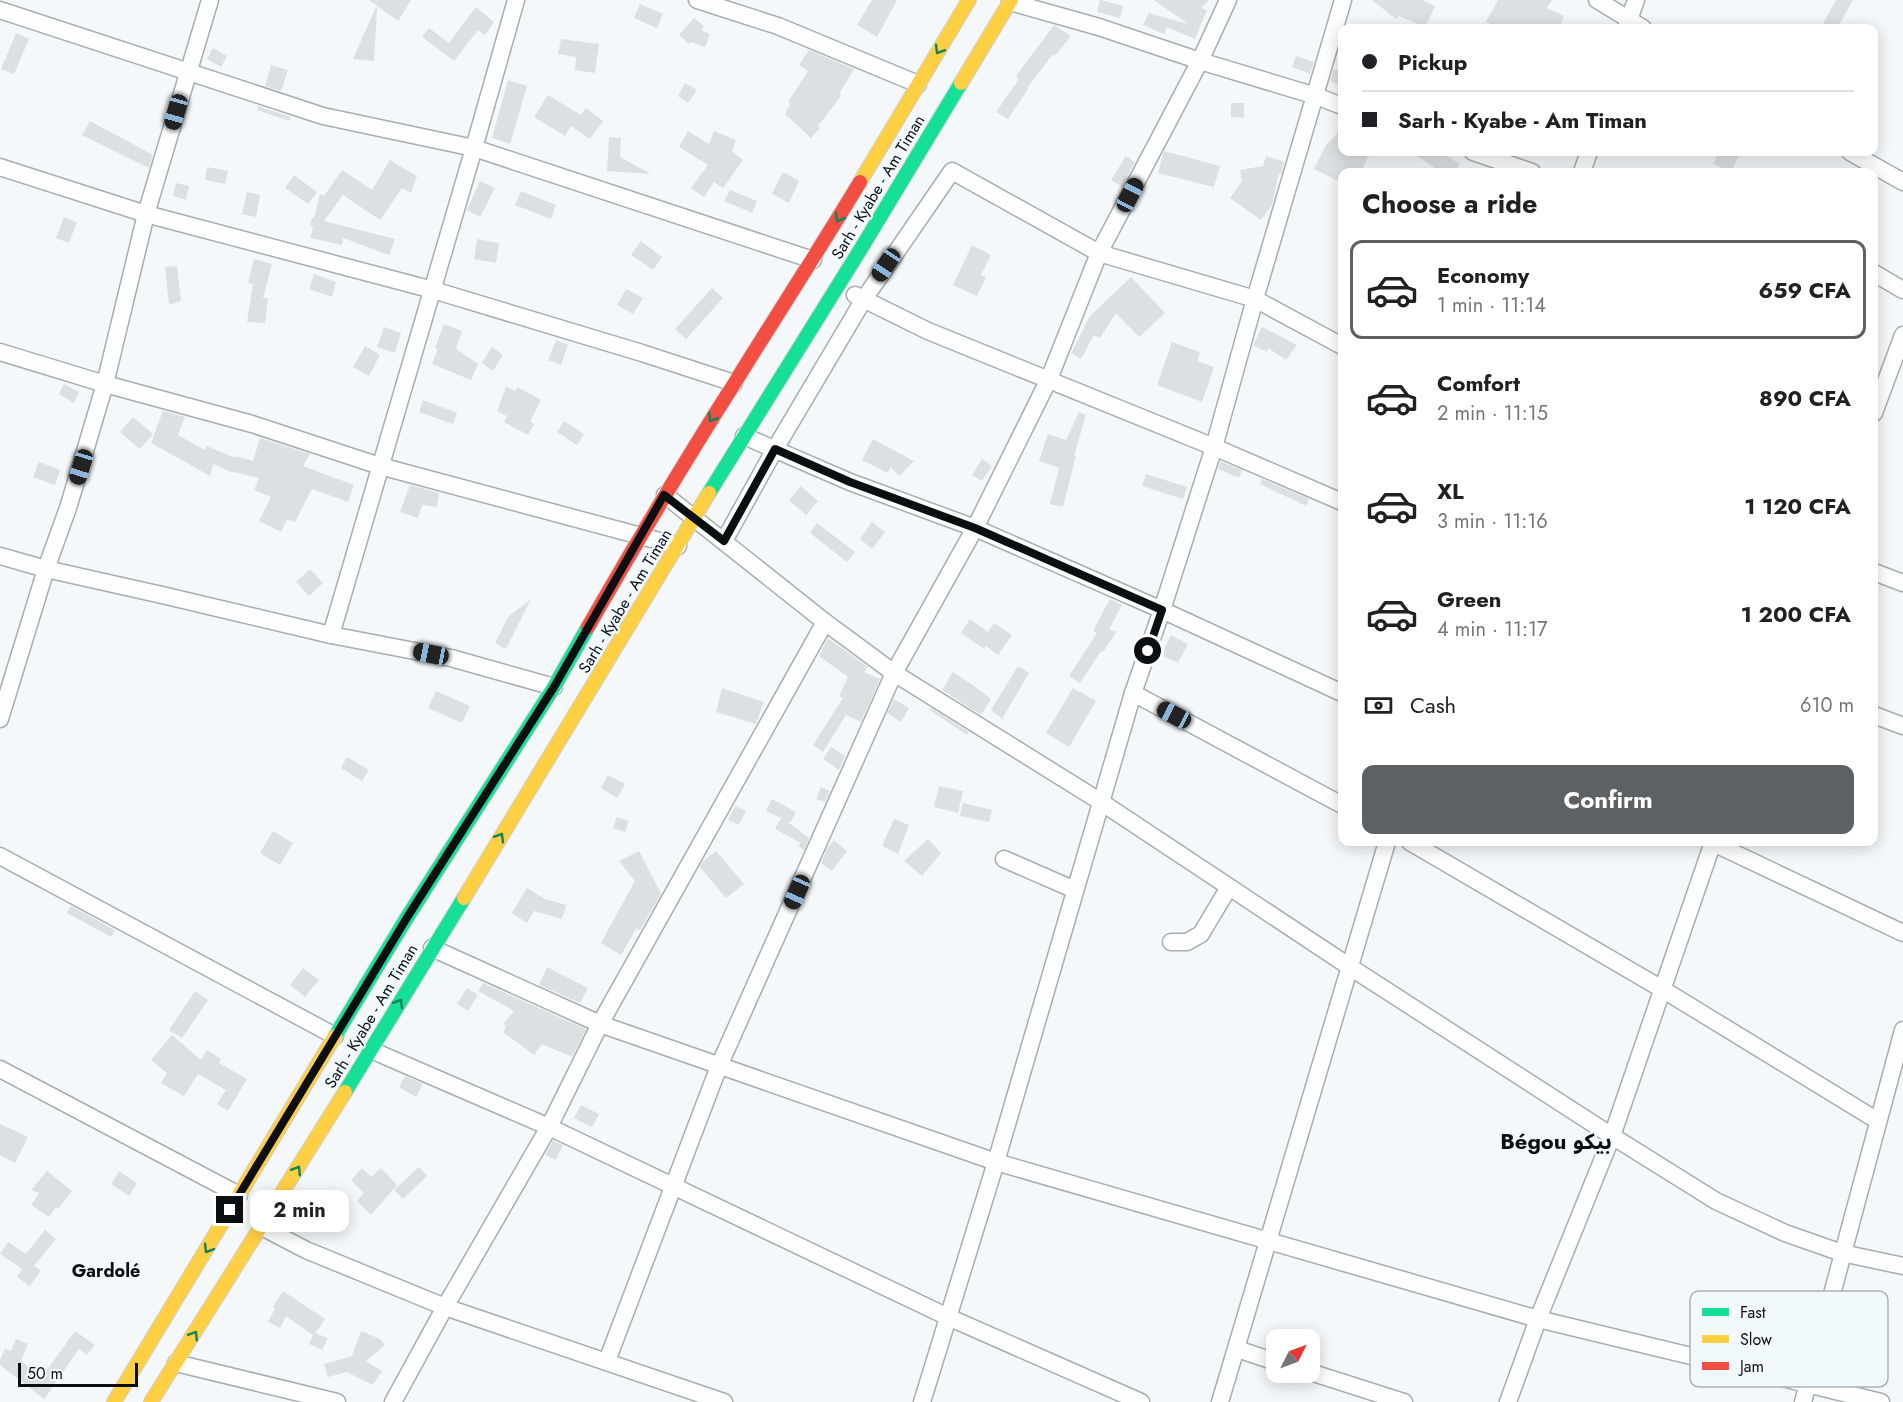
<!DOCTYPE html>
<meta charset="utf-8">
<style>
body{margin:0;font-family:Jost,"Noto Sans Arabic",sans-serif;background:#f2f2f2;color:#202124;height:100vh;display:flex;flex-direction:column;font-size:22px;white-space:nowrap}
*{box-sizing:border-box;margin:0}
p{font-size:20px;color:#757577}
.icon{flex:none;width:33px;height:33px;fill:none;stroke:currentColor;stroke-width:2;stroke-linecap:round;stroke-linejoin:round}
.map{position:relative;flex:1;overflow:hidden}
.side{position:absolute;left:1338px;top:168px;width:540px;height:678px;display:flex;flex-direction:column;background:#fff;border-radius:12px;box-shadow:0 3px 15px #0003}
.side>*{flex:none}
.hud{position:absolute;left:1338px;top:24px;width:540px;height:132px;border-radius:12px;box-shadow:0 3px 15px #0003;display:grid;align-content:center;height:132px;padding:0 24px;background:#fff}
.needle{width:39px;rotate:48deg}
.controls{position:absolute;left:1266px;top:1329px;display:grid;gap:12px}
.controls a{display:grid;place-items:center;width:54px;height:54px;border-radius:12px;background:#fff;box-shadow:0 3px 15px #0003;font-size:30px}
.scale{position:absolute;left:18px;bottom:15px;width:120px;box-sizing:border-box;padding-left:6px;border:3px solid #0b0f12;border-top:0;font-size:16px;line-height:21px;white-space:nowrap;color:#0b0f12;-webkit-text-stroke:4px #f1f9fd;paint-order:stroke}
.end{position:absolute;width:27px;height:27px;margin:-14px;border:8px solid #0b0f12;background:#fff;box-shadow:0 0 0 3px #fff}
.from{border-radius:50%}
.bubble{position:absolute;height:42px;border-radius:12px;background:#fff;box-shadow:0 3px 15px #0003;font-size:20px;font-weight:700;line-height:42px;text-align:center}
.car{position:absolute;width:18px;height:36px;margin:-18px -9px;border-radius:8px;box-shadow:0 0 4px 2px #0007;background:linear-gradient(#222 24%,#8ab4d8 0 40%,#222 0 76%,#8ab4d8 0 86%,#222 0)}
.hud b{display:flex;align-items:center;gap:21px;height:57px;font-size:22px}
.hud b+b{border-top:2px solid #e0e0e0}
.hud i{width:15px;height:15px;background:#202124}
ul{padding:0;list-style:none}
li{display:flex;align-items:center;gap:18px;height:99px;margin:0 12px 9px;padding:0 12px;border:3px solid transparent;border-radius:12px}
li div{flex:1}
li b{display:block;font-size:22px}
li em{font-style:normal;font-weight:700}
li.active{border-color:#5d6163}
li>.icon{width:54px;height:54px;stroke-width:1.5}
h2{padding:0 24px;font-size:27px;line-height:72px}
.pay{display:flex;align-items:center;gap:15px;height:66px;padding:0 24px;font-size:22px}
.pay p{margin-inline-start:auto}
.action{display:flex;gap:12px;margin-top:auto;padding:12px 24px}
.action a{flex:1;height:69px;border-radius:12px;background:#5d6163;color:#fff;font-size:24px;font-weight:700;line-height:69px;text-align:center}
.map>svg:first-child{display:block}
.building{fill:#dce0e2}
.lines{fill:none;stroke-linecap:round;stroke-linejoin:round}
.street-casing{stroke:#a9adaf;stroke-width:19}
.fast-casing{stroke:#cfd1d3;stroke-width:16}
.slow-casing{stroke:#cfd1d3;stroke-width:16}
.jam-casing{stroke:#cfd1d3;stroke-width:16}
.street{stroke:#fdfefe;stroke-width:16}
.fast{stroke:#16e098;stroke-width:14}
.slow{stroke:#ffcf43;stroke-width:14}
.jam{stroke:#f24e42;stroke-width:14}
.oneway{stroke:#11825c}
.route{stroke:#0b0f12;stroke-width:8}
.labels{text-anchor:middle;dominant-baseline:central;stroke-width:4.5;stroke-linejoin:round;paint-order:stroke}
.street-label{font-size:16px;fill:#0b0f12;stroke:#f1f9fd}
.neighbourhood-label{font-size:18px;font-weight:bold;fill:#0b0f12;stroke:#f1f9fd}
.district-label{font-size:22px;font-weight:bold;fill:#0b0f12;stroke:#f1f9fd}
.key{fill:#f1f9fd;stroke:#acb3b6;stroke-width:1.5}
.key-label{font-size:16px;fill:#0b0f12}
</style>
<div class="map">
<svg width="1903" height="1402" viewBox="0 0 1903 1402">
<rect width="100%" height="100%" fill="#f4f8fa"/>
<!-- building -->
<g class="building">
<polygon points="369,0 411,0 398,21"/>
<polygon points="872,0 897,0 877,37 857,25"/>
<polygon points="1100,0 1123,6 1120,18 1097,12"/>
<polygon points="1154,0 1209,0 1201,8 1207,10 1195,39 1167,27 1164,34 1143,25 1149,13 1188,24"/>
<polygon points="1372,0 1422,0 1435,6 1425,27 1399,16 1396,19"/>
<polygon points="1498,0 1552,0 1547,8 1564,16 1559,28 1498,28 1486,22"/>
<polygon points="1836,0 1853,0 1837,28 1821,28"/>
<polygon points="640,4 663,14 657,28 634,18"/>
<polygon points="376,7 377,8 374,61 353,59"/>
<polygon points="476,7 494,22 485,35 478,30 454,61 422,37 429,28 449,43"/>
<polygon points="694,18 704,26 701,30 710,34 705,47 691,42 689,44 679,35"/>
<polygon points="1054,25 1071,36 1055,56 1053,54 1027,88 1028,89 1008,119 996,112 1019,79 1016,76"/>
<polygon points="16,33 29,39 14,74 1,69"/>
<polygon points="561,39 599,44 595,73 575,70 576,57 558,54"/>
<polygon points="213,48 227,56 221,67 207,59"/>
<polygon points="809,50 854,69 839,94 841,96 818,126 820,128 811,138 785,114 790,104 788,102 808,71 799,65"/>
<polygon points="1296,56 1314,62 1310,74 1292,67"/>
<polygon points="271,65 288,70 281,91 265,86"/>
<polygon points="1334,69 1342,72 1342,86 1330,81"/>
<polygon points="508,80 527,86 510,144 492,138"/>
<polygon points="685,83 697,90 688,103 678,96"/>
<polygon points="548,95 581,115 586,108 603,121 590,139 571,126 565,136 534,117"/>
<polygon points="1231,103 1244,103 1244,118 1231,117"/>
<polygon points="258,106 291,117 289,121 257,110"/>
<polygon points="90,121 153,155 149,168 82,135"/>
<polygon points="1342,129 1342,152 1370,152 1361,172 1342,172 1342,181 1339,179 1338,181 1314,169 1326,145"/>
<polygon points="688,131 709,144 714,131 736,140 732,151 743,160 723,188 714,182 704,197 691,188 708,165 679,147"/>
<polygon points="609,137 621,138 620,157 651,174 607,171"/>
<polygon points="1164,151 1220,166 1214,187 1158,173"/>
<polygon points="1411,152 1441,152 1460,164 1454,172 1441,172"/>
<polygon points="1719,152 1740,152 1731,172 1713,164"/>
<polygon points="1126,156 1135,162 1122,187 1111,180"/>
<polygon points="1266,156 1284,162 1281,174 1279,173 1272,205 1261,220 1230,198 1242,181 1240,170 1263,166"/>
<polygon points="390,160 417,176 411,193 402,188 380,220 343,195 324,221 395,239 389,255 343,238 342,245 311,238 310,240 313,227 310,226 312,218 314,218 320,194 324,196 342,170 372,190"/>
<polygon points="207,167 228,171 225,184 205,180"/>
<polygon points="783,172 799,181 789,203 772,194"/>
<polygon points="294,175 317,192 308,204 285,188"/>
<polygon points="480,181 495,188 480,217 467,210"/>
<polygon points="176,183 189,186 186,200 173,196"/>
<polygon points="730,190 757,201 752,213 724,201"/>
<polygon points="521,191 556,205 551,219 515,205"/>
<polygon points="247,192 260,195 256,217 242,214"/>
<polygon points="64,217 77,222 69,243 56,238"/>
<polygon points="477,239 499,243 496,263 474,259"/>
<polygon points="641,241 662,257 653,270 631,255"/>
<polygon points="972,245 991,255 981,275 986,277 977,296 953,285"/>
<polygon points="254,259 272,264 263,298 268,298 265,323 247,322 253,284 248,283"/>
<polygon points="177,266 181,301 169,305 165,267"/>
<polygon points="314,274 336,282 332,297 309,289"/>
<polygon points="1131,277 1165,313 1139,337 1116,313 1100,338 1094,335 1081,359 1071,353 1090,316"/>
<polygon points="712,288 723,298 686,339 675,329"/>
<polygon points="626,289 643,298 633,314 617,305"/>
<polygon points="444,324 462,331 456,349 478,364 471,380 432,364 438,349 435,348"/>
<polygon points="384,327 401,333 395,353 377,347"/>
<polygon points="1262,327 1297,345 1286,360 1268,348 1267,352 1253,345"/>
<polygon points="556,340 568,345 561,365 548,360"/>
<polygon points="1172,342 1200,352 1197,361 1214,367 1202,402 1157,385"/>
<polygon points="365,346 380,355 369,376 353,367"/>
<polygon points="492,347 503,355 493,371 482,363"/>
<polygon points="64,384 79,392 74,403 59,394"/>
<polygon points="506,387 516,391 517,387 541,400 530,422 534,424 528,435 504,422 507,416 497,411"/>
<polygon points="423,400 457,413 453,424 419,412"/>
<polygon points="163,411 185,417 178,435 205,450 207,446 235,458 236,456 253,461 260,438 310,454 303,466 354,485 348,502 312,489 295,522 287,519 281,532 259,521 271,497 254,490 259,478 229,471 213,464 210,476 151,443"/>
<polygon points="1079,412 1086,415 1074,456 1076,456 1063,507 1050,504 1059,468 1039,461 1048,434 1066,440"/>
<polygon points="133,417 153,434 140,449 120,432"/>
<polygon points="564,421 584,434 577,445 557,432"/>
<polygon points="873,439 914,461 899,476 891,467 887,473 862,460"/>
<polygon points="982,459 992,466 982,481 972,475"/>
<polygon points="1220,461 1242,470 1239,478 1218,469"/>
<polygon points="39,462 60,470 55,485 33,477"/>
<polygon points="1146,474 1187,487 1183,499 1142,486"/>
<polygon points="1262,479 1309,499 1306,506 1260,484"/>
<polygon points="399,482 439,493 437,507 422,505 418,518 400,512 410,486"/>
<polygon points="801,486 818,501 806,515 789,500"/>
<polygon points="872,522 885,532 872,549 860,539"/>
<polygon points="817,523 855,552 847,562 810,533"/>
<polygon points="310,569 323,583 309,596 296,582"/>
<polygon points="531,599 506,649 495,643 508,617"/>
<polygon points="1110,599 1122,605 1109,629 1116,632 1103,652 1101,651 1080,683 1069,676 1097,633 1093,631"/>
<polygon points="970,619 988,632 994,623 1012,635 998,655 986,646 984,649 961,633"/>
<polygon points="1171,635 1188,644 1178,663 1161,655"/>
<polygon points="828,638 868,667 864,672 880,679 861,722 846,715 823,752 813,745 843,698 839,696 848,677 819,656"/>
<polygon points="1018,666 1029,673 1002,719 991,710"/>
<polygon points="953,672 974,686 991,699 981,715 942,690"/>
<polygon points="722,688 764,702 756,724 716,712"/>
<polygon points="1073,688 1096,701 1069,747 1046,733"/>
<polygon points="436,691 470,706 462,723 428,708"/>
<polygon points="894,699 909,708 901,722 887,713"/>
<polygon points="931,708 969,732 967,735 930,710"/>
<polygon points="831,747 845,756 839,770 823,759"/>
<polygon points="347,757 369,770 362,781 341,768"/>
<polygon points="608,775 625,784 617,798 601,788"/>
<polygon points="939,786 963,791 958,813 934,807"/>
<polygon points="821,787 830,791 825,802 816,799"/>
<polygon points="772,799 796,812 790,823 786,821 809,838 804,850 798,846 801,843 775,829 781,818 766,811"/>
<polygon points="963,803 992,810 989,822 960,816"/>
<polygon points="735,806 746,811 739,825 728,820"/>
<polygon points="617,817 629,821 625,832 613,828"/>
<polygon points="894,819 909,825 898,854 882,846"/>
<polygon points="273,831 293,843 280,865 260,853"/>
<polygon points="928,839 941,853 922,876 904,861"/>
<polygon points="834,840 847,851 832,871 821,863 827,849"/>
<polygon points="639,851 661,894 640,930 636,929 621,955 601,943 635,881 619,861"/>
<polygon points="716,851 744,884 726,898 700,867 702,862"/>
<polygon points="527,888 545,899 566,905 562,919 534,911 527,923 512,913"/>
<polygon points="71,906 115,930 111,937 67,913"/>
<polygon points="547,967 588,988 580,1003 539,985"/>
<polygon points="303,968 319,980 305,997 290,985"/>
<polygon points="483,983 586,1029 572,1057 542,1044 534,1055 503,1032 506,1026 503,1024 514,1011 478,991"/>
<polygon points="467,988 478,995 468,1011 457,1004"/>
<polygon points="195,991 208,1000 182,1038 169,1030"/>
<polygon points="172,1035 201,1060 207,1050 221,1059 219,1063 247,1079 228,1111 217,1104 226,1090 198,1074 184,1096 161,1083 167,1073 151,1060"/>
<polygon points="405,1076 423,1084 416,1097 399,1087"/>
<polygon points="581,1105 599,1114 592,1127 574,1118"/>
<polygon points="0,1124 28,1137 15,1163 0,1155"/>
<polygon points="553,1141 563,1145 556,1160 545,1155"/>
<polygon points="419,1167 427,1176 403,1199 394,1190"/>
<polygon points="362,1168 371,1177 381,1168 397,1185 371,1215 357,1201 364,1193 351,1180"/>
<polygon points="47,1171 72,1191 58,1209 56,1207 49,1217 31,1205 39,1193 31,1190"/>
<polygon points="119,1171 137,1183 129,1196 111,1184"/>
<polygon points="45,1230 56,1239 34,1266 41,1270 30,1286 17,1277 22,1269 0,1254 8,1242 26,1254"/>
<polygon points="283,1291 325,1319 315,1333 328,1338 322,1350 309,1344 313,1335 286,1316 280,1328 268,1322 275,1309 273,1307"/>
<polygon points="75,1331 95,1345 87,1355 79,1349 44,1399 0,1365 0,1360 5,1349 11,1351 16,1339 28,1344 21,1361 42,1377"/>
<polygon points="361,1331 380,1339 385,1345 366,1361 382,1371 373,1385 347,1372 328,1377 324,1364 352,1356"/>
</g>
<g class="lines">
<!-- street casing -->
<g class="street-casing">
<g id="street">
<polyline points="697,0 778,26 918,84"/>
<polyline points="1597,0 1643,28"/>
<polyline points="1010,2 1099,27 1200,61 1316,96 1342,106"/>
<polyline points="0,10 323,116 474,148 813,260"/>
<polyline points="1626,28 1636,0"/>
<polyline points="1473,152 1532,172"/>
<polyline points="1850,152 1903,182"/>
<polyline points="0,167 146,214 433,290 642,353 734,383"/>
<polyline points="1582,172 1589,152"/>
<polyline points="1874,273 1903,290"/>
<polyline points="855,295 928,331 1214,447 1342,502"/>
<polyline points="0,352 105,384 252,424 380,466 678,546"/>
<polyline points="1874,413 1903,335"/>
<polyline points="744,436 850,482 975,528 1162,610 1342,693"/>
<polyline points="665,495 825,622 894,673 1101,802 1350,967 1612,1136 1716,1201 1785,1233 1842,1253 1903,1266"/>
<polyline points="724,541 775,449 864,299 952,171 1099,253 1255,299 1342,346"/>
<polyline points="0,556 46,569 162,595 331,635 451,658 554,687"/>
<polyline points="1874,572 1903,583"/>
<polyline points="331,635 474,148 516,0"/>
<polyline points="1133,693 1342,805"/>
<polyline points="1874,715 1903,726"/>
<polyline points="0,719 46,569 68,508 105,384 146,214 210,0"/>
<polyline points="1410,842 1662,989 1878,1121"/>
<polyline points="1711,842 1903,933"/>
<polyline points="0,856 335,1036"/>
<polyline points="1004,859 1075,890"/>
<polyline points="1171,942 1187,942 1201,934 1229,887"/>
<polyline points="432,948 600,1024 996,1162 1538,1319 1881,1402"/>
<polyline points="371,1050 549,1127 948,1317 1141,1402"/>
<polyline points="0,1069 239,1195"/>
<polyline points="262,1227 306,1250 445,1307 724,1402"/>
<polyline points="1237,1349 1276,1362"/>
<polyline points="607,1361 719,1066 894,673 975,528 1049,379 1099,253 1200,61 1228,0"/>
<polyline points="176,1363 337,1402"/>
<polyline points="1310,1372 1404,1402"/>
<polyline points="393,1402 445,1307 549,1127 600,1024 825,622"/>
<polyline points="922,1402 996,1162 1133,693 1162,610 1214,447 1255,299 1343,0"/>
<polyline points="1220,1402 1387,842"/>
<polyline points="1508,1402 1538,1319 1612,1136 1713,842"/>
<polyline points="1803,1402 1903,1030"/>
</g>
</g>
<!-- fast casing -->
<g class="fast-casing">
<g id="fast">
<polyline points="709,493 862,247 961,83"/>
<polyline points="335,1036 408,916 554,687 588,627"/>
<polyline points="345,1092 464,898"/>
</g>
</g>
<!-- slow casing -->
<g class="slow-casing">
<g id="slow">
<polyline points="961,83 1011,0"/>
<polyline points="860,182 969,0"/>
<polyline points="464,898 709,493"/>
<polyline points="114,1402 335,1036"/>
<polyline points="151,1402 345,1092"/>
</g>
</g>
<!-- jam casing -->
<g class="jam-casing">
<path id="jam" d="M588,627C635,545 683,464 734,384C776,316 819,250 860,182"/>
</g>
<!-- street -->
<use href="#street" class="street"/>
<!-- fast -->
<use href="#fast" class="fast"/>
<!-- slow -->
<use href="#slow" class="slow"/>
<!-- jam -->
<use href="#jam" class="jam"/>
</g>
<!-- one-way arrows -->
<defs><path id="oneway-chevron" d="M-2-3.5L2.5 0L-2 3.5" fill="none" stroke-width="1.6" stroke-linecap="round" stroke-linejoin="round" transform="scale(1.5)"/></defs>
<g class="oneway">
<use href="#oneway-chevron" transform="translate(939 50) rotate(121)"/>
<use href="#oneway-chevron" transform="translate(839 218) rotate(121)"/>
<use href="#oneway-chevron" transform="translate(712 418) rotate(122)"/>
<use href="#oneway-chevron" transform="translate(500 837) rotate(-59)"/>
<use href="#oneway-chevron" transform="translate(399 1003) rotate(-59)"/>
<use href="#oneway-chevron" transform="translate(297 1170) rotate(-58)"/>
<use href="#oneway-chevron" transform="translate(208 1249) rotate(121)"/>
<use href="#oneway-chevron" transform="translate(194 1335) rotate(-58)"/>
</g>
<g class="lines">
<!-- route -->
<polyline class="route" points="230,1210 408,916 554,687 664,495 724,541 775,449 850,482 975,528 1162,610 1148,651"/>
</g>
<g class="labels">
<!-- street labels -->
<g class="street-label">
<text transform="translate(878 187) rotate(-59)">Sarh - Kyabe - Am Timan</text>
<text transform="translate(625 601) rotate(-59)">Sarh - Kyabe - Am Timan</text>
<text transform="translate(371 1016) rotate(-59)">Sarh - Kyabe - Am Timan</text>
</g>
<!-- neighbourhood labels -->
<g class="neighbourhood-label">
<text x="106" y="1271">Gardolé</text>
</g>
<!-- district labels -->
<g class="district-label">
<text x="1556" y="1141">Bégou بيكو</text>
</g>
</g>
<!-- legend -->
<rect x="1690" y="1291" width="198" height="96" rx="9" class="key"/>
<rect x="1702" y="1308" width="27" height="8" fill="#16e098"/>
<rect x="1702" y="1335" width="27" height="8" fill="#ffcf43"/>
<rect x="1702" y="1362" width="27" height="8" fill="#f24e42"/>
<g class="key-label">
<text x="1740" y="1318">Fast</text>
<text x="1740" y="1345">Slow</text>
<text x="1740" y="1372">Jam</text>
</g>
</svg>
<div class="controls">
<a><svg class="needle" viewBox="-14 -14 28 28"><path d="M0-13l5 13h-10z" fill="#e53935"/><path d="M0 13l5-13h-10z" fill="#757577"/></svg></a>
</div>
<div class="scale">50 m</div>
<i class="end from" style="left:1148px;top:651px"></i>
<i class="end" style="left:230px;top:1210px"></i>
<div class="bubble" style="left:250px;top:1190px;width:99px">2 min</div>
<i class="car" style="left:176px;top:112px;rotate:196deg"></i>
<i class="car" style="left:1130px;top:195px;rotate:28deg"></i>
<i class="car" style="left:886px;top:265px;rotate:214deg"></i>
<i class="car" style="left:81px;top:467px;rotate:197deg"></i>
<i class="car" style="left:431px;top:654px;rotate:281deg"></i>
<i class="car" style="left:1174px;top:715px;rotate:298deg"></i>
<i class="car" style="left:797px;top:892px;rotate:204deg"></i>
<div class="hud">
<b><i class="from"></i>Pickup</b>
<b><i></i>Sarh - Kyabe - Am Timan</b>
</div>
<section class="side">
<h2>Choose a ride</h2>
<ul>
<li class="active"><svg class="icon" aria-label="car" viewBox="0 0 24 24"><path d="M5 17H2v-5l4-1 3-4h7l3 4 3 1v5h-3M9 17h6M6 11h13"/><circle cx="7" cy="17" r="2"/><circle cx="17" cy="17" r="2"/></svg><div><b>Economy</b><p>1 min · 11:14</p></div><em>659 CFA</em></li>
<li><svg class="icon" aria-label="car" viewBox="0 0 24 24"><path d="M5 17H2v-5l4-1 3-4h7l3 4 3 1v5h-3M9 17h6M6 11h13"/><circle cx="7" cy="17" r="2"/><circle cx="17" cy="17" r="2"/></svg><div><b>Comfort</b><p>2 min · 11:15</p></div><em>890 CFA</em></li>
<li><svg class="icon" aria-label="car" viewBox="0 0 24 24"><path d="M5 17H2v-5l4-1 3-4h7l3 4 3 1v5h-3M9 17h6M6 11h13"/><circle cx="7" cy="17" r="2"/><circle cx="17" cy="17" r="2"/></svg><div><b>XL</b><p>3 min · 11:16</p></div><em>1 120 CFA</em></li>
<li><svg class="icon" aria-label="car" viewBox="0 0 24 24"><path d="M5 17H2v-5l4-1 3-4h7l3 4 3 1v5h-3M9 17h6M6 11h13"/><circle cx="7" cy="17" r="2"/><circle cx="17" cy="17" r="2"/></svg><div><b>Green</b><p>4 min · 11:17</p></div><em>1 200 CFA</em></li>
</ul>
<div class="pay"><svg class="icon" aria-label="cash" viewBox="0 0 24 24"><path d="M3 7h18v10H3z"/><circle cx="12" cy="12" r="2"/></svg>Cash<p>610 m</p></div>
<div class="action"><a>Confirm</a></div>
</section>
</div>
